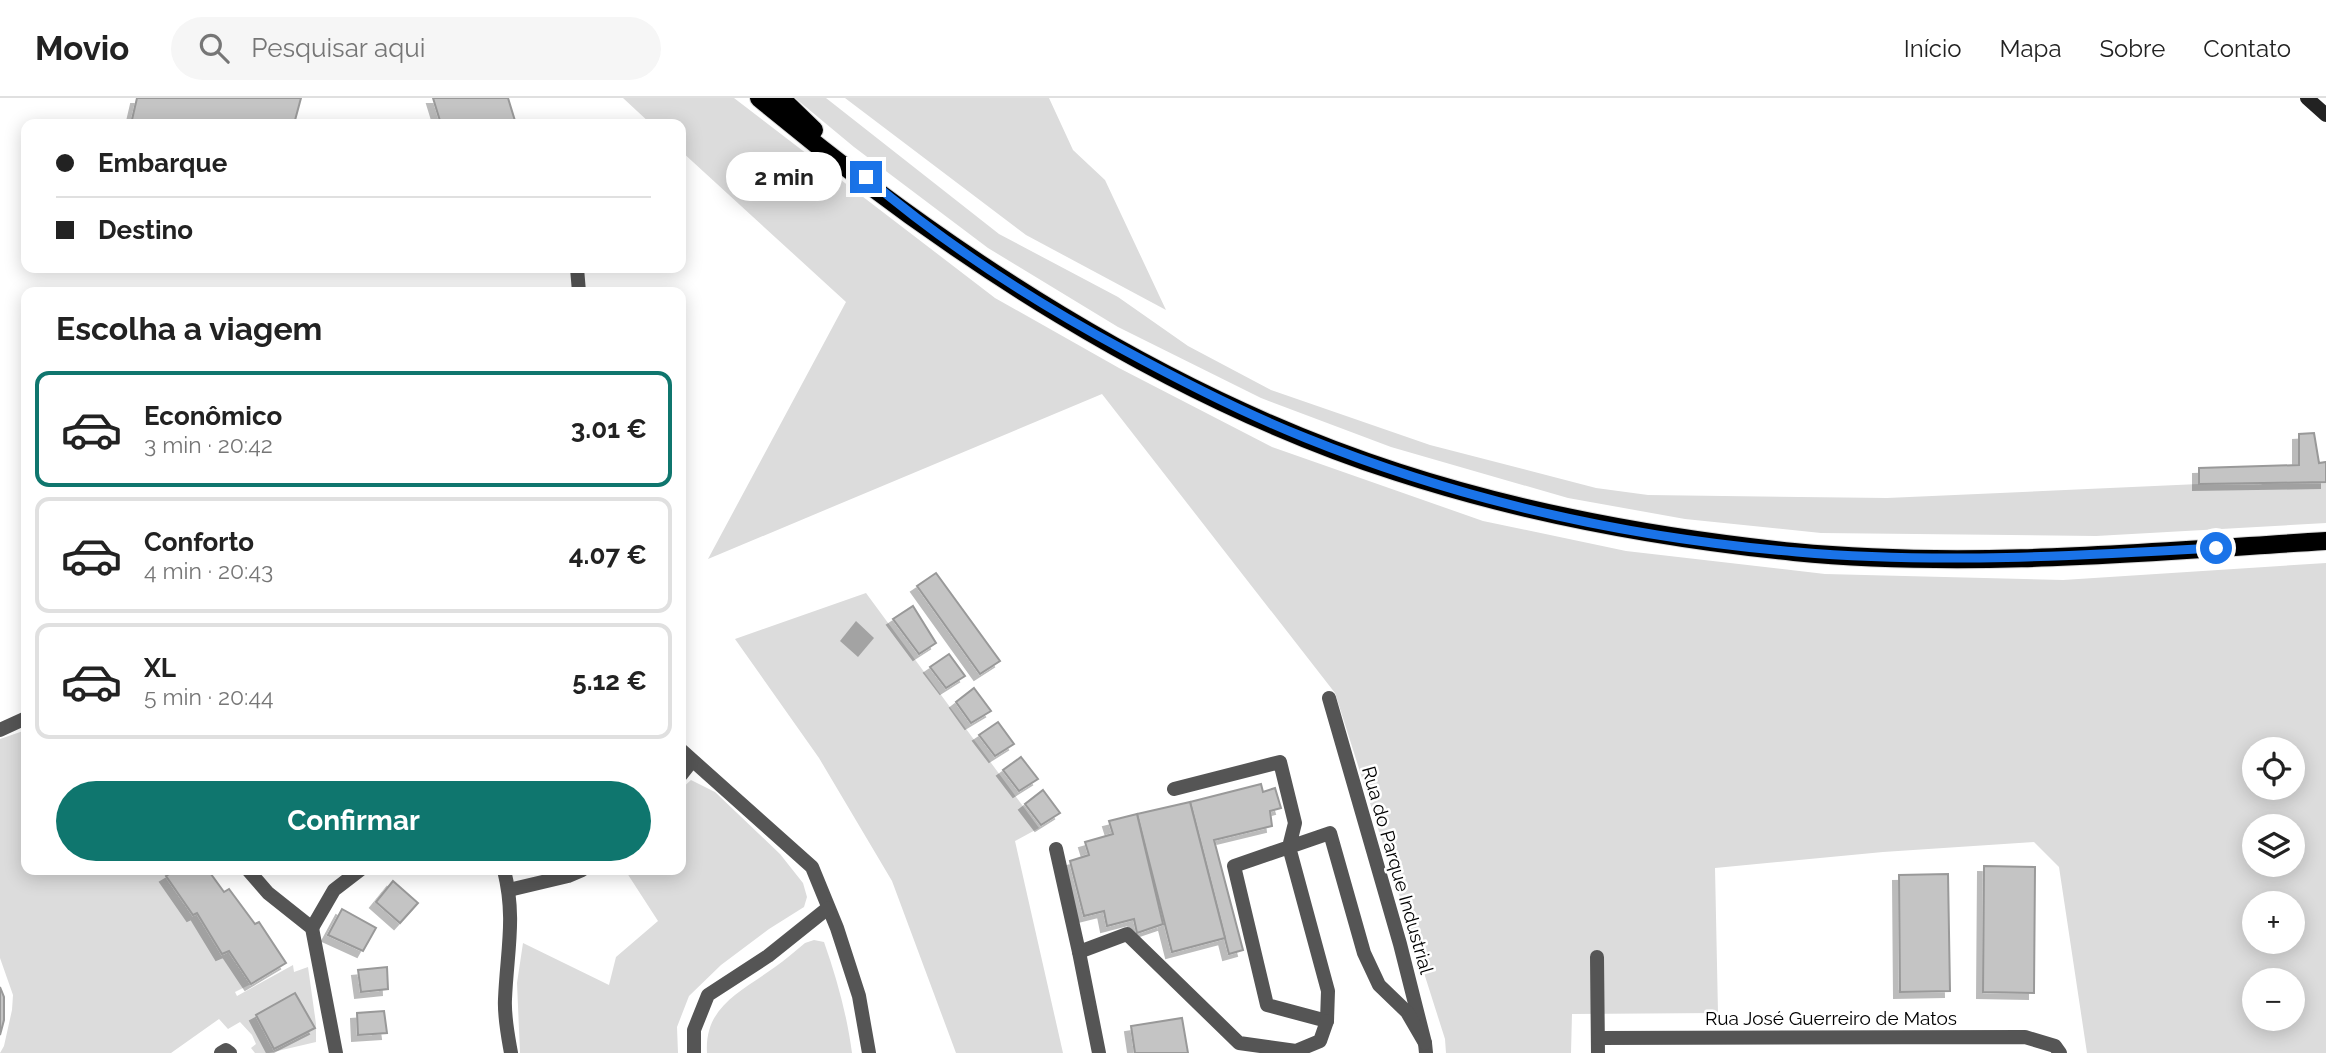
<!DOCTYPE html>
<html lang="pt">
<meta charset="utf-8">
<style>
body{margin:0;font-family:Raleway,sans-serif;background:#f6f6f6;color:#222;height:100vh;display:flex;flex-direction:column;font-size:26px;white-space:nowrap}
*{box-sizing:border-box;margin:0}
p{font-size:23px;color:#767676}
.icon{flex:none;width:38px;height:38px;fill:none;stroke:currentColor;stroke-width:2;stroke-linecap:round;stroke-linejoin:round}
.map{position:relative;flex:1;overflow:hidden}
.drawer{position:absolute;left:21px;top:189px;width:665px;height:588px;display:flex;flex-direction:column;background:#fff;border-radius:14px;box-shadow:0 4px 18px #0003}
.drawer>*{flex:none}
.banner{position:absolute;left:21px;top:21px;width:665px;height:154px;border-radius:14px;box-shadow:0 4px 18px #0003;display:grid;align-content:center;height:154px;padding:0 35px;background:#fff}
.controls{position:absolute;left:2242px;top:639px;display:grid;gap:14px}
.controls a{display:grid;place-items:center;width:63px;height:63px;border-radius:50%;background:#fff;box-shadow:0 4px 18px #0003;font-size:35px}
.end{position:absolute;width:32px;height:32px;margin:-16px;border:9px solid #1a73e8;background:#fff;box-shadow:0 0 0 4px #fff}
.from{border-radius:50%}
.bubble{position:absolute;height:49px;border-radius:24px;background:#fff;box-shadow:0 4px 18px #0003;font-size:23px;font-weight:700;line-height:49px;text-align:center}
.banner b{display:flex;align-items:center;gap:24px;height:66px;font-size:26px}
.banner b+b{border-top:2px solid #e0e0e0}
.banner i{width:18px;height:18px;background:#222}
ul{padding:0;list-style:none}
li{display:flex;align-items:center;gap:21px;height:116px;margin:0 14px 10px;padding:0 21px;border:4px solid #e0e0e0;border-radius:14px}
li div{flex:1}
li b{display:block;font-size:26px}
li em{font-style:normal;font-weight:700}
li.current{border-color:#0f766e}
li>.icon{width:63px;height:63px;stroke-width:1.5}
h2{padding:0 35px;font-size:32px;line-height:84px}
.button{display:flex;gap:14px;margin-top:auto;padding:14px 35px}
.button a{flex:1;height:80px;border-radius:42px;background:#0f766e;color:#fff;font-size:28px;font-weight:700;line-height:80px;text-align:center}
header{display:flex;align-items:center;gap:42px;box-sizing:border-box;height:98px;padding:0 35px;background:#fff;border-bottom:2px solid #e0e0e0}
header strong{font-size:33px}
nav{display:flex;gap:38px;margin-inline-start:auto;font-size:24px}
.search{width:490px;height:63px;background:#f6f6f6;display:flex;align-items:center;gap:18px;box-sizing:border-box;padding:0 24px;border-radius:38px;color:#767676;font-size:26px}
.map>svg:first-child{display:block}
.green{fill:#dcdcdc;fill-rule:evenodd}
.water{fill:#a3a3a3}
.building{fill:#c4c4c4;stroke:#999;stroke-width:2;filter:url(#shadow)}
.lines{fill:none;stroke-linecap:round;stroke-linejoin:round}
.primary-casing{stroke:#dbdbdb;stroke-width:20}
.street{stroke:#555;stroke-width:14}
.secondary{stroke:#222;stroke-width:14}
.primary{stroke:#000;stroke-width:18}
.route{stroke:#1a73e8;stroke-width:9}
.labels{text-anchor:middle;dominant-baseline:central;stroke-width:5;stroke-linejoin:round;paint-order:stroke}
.street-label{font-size:19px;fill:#000;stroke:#fff}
</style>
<header>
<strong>Movio</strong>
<div class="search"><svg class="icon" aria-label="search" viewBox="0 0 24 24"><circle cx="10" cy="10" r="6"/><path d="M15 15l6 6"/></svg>Pesquisar aqui</div>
<nav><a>Início</a><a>Mapa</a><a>Sobre</a><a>Contato</a></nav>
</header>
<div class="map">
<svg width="2326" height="955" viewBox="0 0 2326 955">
<defs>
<filter id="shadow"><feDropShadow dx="-6" dy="6" stdDeviation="0" flood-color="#0004"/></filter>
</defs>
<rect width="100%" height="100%" fill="#fff"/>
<!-- green -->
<g class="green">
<path d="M623,0H734L995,200L1119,270L1272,349L1483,423L1626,453L1825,476L2063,482L2326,465V955H2087L2059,769L2034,744L1883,754L1715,770L1718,915L1572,916L1571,955H1446L1445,941L1335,595L1102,296L708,461L846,204L681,53V26H651ZM2254,651H2292V690H2254ZM2254,728H2292V766H2254ZM2254,805H2292V844H2254ZM2254,882H2292V920H2254Z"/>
<polygon points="795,0 826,0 999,136 1118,199 1188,248 1271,292 1430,347 1596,390 1648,397 1887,400 2199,386 2326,384 2326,425 2096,438 1821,435 1685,421 1568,400 1391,349 1261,300 1118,229 988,150 854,49"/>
<polygon points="845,0 1049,0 1073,52 1105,82 1166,212 1026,137"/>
<polygon points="866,495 1039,730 1015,743 1063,955 956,955 892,783 819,660 735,541"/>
<polygon points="26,632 26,772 176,772 166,778 193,817 197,815 222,856 229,853 251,886 235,894 237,898 293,867 294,874 308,869 316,926 316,944 269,955 255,955 251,950 256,946 252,937 240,924 228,931 219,921 171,955 0,955 4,948 12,912 13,897 0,860 0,641"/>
<polygon points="691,682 715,694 780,756 803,785 807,799 804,809 769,831 721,867 689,898 677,929 678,955 520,955 517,885 523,845 609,887 616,859 658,823 625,772 681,772 681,691"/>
<path d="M814,842L824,844C837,881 847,917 852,955H707C704,908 742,893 775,869C785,862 795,853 805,845Z"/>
</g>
<!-- water -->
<polygon class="water" points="856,523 874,540 858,559 840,543"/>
<!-- building -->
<g class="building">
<polygon points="137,0 301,0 294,26 131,26"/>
<polygon points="433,0 508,0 516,26 441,26"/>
<polygon points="2314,335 2319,365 2326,364 2326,384 2199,386 2199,370 2299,367 2299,336"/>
<polygon points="936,475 1000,563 980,576 917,488"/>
<polygon points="913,508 936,545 919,556 893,521"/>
<polygon points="949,556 965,578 946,590 930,569"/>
<polygon points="974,590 991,613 971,625 956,604"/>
<polygon points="998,624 1014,646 995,658 979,637"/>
<polygon points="1021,659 1038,681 1019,693 1003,672"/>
<polygon points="1261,686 1263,694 1275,690 1281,710 1270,713 1272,728 1214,742 1243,852 1229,856 1190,704"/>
<polygon points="1043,692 1060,715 1041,727 1025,706"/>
<polygon points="1190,704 1225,840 1172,854 1137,716"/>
<polygon points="1137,716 1163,826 1137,835 1134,821 1107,828 1104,813 1084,818 1070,763 1089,757 1085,744 1113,736 1109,723"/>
<polygon points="1984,768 2035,769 2034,895 1983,894"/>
<polygon points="176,772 208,772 224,794 229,791 255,826 259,824 286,865 251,886 229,853 222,856 197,815 193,817 166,778"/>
<polygon points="1948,776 1950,893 1900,894 1899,777"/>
<polygon points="393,783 418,805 400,825 376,804"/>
<polygon points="342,811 376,830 363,853 328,837"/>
<polygon points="387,869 388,891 361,894 358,872"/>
<polygon points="0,889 4,899 4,922 0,937"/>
<polygon points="295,895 315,930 274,951 256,917"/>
<polygon points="384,913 387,935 358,937 357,915"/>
<polygon points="1182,920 1188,955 1135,955 1131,928"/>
</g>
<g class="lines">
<!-- primary casing -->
<g class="primary-casing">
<g id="primary">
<path d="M759,0C945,155 1165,299 1397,374C1526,416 1659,440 1794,454C1970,471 2150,454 2326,443"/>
<polyline points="781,0 814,32"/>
</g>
</g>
<!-- street -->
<g class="street">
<polyline points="577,170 579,194"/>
<polyline points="1329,600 1400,846 1425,945 1426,955"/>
<polyline points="0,632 26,620"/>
<polyline points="681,652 812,769 837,830 859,898 869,955"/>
<polyline points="681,677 692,663"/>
<polyline points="1174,691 1280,664 1295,725 1289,749 1328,893 1327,923 1267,907 1234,768 1330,735 1364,855 1379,887 1407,914 1425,945"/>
<polyline points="1056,751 1079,854 1127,836 1239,945 1296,953 1320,943 1327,923"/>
<polyline points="248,772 268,795 312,830 336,955"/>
<path d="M504,772C516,820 507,853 505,901C504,919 508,938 511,955"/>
<polyline points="509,792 568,778 582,772"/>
<polyline points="312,830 334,792 360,772"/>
<polyline points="1079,854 1099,955"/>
<polyline points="1597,859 1598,955"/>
<polyline points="1598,940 2025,939 2055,948 2060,955"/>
<polyline points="221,955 226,952 230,955"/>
<polyline points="694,955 694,932 708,897 768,858 828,810"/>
</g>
<!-- secondary -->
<polyline class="secondary" points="2307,0 2326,17"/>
<!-- primary -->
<use href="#primary" class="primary"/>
</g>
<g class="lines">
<!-- route -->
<path class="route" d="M866,79C944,146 1033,203 1124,252C1183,284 1243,315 1306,340C1462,403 1629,440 1797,454C1937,466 2077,458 2216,450"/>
</g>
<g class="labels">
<!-- street labels -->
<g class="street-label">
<text transform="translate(1398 772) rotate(74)">Rua do Parque Industrial</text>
<text x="1831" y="920">Rua José Guerreiro de Matos</text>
</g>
</g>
</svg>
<div class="controls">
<a><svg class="icon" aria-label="locate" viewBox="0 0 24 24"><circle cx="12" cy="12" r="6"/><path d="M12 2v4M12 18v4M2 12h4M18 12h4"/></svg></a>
<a><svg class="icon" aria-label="layers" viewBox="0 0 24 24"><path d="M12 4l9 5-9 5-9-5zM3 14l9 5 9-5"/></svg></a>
<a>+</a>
<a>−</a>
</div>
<i class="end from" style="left:2216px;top:450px"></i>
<i class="end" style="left:866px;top:79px"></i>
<div class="bubble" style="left:726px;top:54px;width:116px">2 min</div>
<div class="banner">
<b><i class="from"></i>Embarque</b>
<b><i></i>Destino</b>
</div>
<section class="drawer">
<h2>Escolha a viagem</h2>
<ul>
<li class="current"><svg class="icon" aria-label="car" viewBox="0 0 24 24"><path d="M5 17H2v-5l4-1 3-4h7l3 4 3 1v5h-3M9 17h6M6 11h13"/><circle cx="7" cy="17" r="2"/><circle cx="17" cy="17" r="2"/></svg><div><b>Econômico</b><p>3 min · 20:42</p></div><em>3.01 €</em></li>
<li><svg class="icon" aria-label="car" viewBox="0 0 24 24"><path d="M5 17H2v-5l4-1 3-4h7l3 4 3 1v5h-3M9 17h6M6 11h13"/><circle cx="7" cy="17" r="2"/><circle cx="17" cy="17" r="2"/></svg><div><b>Conforto</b><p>4 min · 20:43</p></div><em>4.07 €</em></li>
<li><svg class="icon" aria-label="car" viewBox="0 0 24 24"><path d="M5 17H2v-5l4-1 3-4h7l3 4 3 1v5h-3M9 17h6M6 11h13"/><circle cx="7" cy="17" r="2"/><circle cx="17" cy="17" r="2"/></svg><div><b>XL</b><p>5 min · 20:44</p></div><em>5.12 €</em></li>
</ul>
<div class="button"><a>Confirmar</a></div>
</section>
</div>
